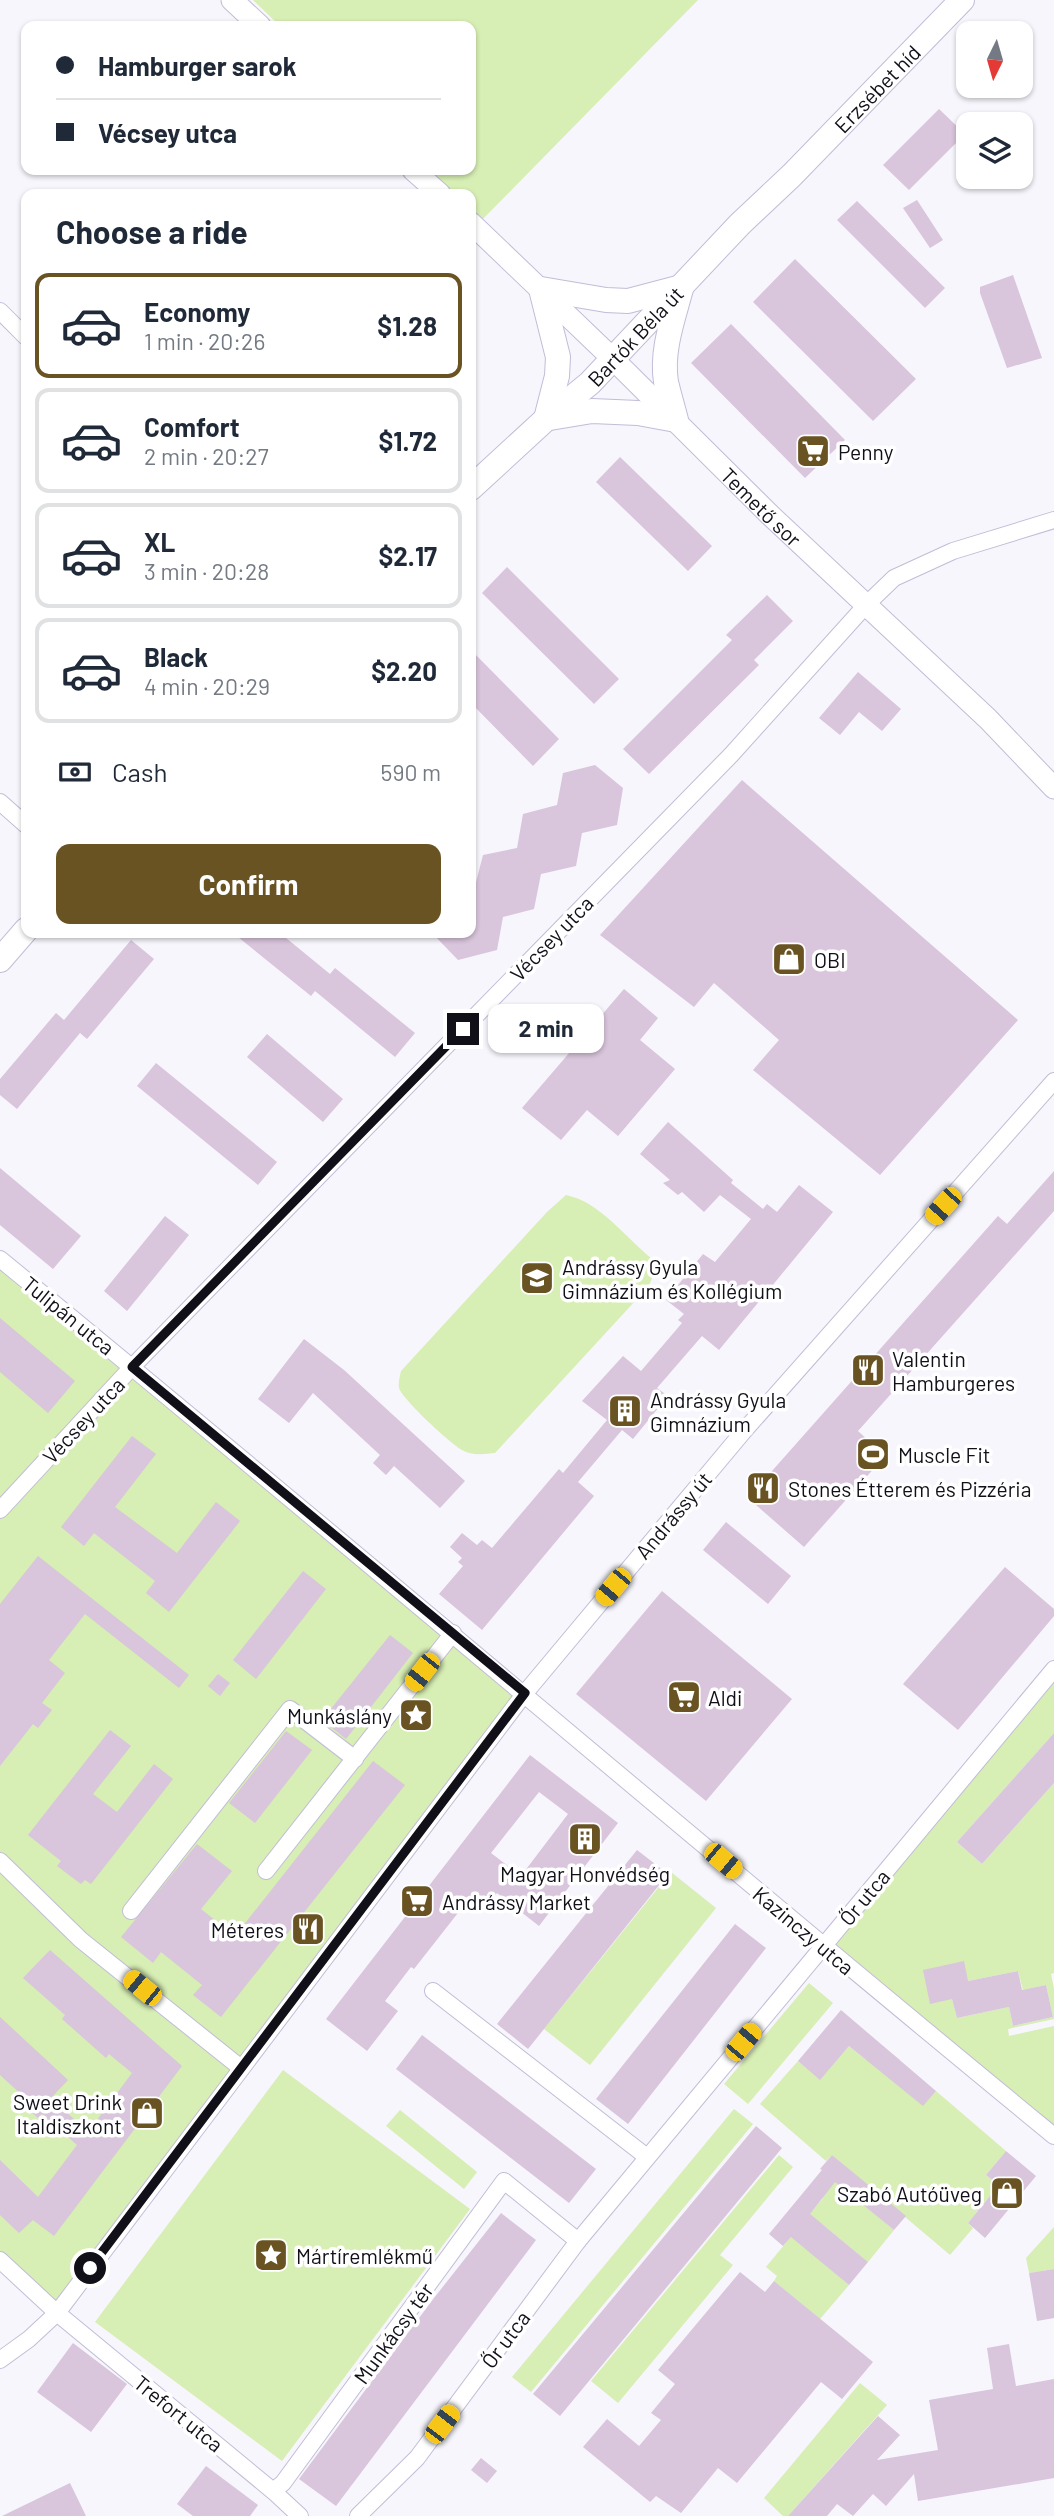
<!DOCTYPE html>
<meta charset="utf-8">
<style>
body{margin:0;font-family:Barlow,sans-serif;background:#f2f2f3;color:#1f2937;height:100vh;display:flex;flex-direction:column;font-size:26px;white-space:nowrap}
*{box-sizing:border-box;margin:0}
p{font-size:23px;color:#747a83}
.icon{flex:none;width:38px;height:38px;fill:none;stroke:currentColor;stroke-width:2;stroke-linecap:round;stroke-linejoin:round}
.map{position:relative;flex:1;overflow:hidden}
.side{position:absolute;left:21px;top:189px;width:455px;height:749px;display:flex;flex-direction:column;background:#fff;border-radius:14px;box-shadow:0 2px 5px #0004}
.side>*{flex:none}
.top-card{position:absolute;left:21px;top:21px;width:455px;height:154px;border-radius:14px;box-shadow:0 2px 5px #0004;display:grid;align-content:center;height:154px;padding:0 35px;background:#fff}
.needle{width:46px;rotate:185deg}
.tools{position:absolute;left:956px;top:21px;display:grid;gap:14px}
.tools a{display:grid;place-items:center;width:77px;height:77px;border-radius:14px;background:#fff;box-shadow:0 2px 5px #0004;font-size:35px}
.end{position:absolute;width:32px;height:32px;margin:-16px;border:9px solid #110f18;background:#fff;box-shadow:0 0 0 4px #fff}
.from{border-radius:50%}
.bubble{position:absolute;height:49px;border-radius:14px;background:#fff;box-shadow:0 2px 5px #0004;font-size:23px;font-weight:700;line-height:49px;text-align:center}
.car{position:absolute;width:21px;height:42px;margin:-21px -10px;border-radius:9px;box-shadow:0 0 5px 2px #0007;background:linear-gradient(#f5c518 24%,#345 0 40%,#f5c518 0 76%,#345 0 86%,#f5c518 0)}
.top-card b{display:flex;align-items:center;gap:24px;height:66px;font-size:26px}
.top-card b+b{border-top:2px solid #e0e1e3}
.top-card i{width:18px;height:18px;background:#1f2937}
ul{padding:0;list-style:none}
li{display:flex;align-items:center;gap:21px;height:105px;margin:0 14px 10px;padding:0 21px;border:4px solid #e0e1e3;border-radius:14px}
li div{flex:1}
li b{display:block;font-size:26px}
li em{font-style:normal;font-weight:700}
li.on{border-color:#695322}
li>.icon{width:63px;height:63px;stroke-width:1.5}
h2{padding:0 35px;font-size:32px;line-height:84px}
.pay{display:flex;align-items:center;gap:18px;height:77px;padding:0 35px;font-size:26px}
.pay p{margin-inline-start:auto}
.button{display:flex;gap:14px;margin-top:auto;padding:14px 35px}
.button a{flex:1;height:80px;border-radius:14px;background:#695322;color:#fff;font-size:28px;font-weight:700;line-height:80px;text-align:center}
.map>svg:first-child{display:block}
.green{fill:#d7eeb4;fill-rule:evenodd}
.building{fill:#d9c5dc;fill-rule:evenodd}
.lines{fill:none;stroke-linecap:round;stroke-linejoin:round}
.street-casing{stroke:#c0bdd7;stroke-width:18}
.secondary-casing{stroke:#c0bdd7;stroke-width:23}
.primary-casing{stroke:#c0bdd7;stroke-width:26}
.street{stroke:#fff;stroke-width:16}
.secondary{stroke:#fff;stroke-width:21}
.primary{stroke:#fff;stroke-width:24}
.route{stroke:#110f18;stroke-width:9}
.labels{text-anchor:middle;dominant-baseline:central;stroke-width:7;stroke-linejoin:round;paint-order:stroke}
.street-label{font-size:21px;fill:#110f18;stroke:#fff}
.poi-label{font-size:21px;fill:#110f18;stroke:#fff;text-anchor:start}
</style>
<div class="map">
<svg width="1054" height="2516" viewBox="0 0 1054 2516">
<rect width="100%" height="100%" fill="#f7f6fc"/>
<!-- green -->
<g class="green">
<polygon points="253,0 698,0 477,225 471,219 471,194 447,194 422,170 471,170 471,26 280,26"/>
<path d="M566,1195C600,1202 625,1237 651,1258C656,1269 654,1276 648,1287L495,1453C484,1454 472,1456 462,1450C450,1443 403,1400 399,1388C398,1383 400,1376 401,1371L547,1212Z"/>
<polygon points="0,1263 521,1693 53,2306 0,2254"/>
<path d="M1054,1672V1733L957,1842L982,1864L1054,1783V1973L1051,1974L1054,1989V2019L1008,2029L1009,2036L1054,2026V2132L826,1945ZM1018,1971L1023,1990L1046,1985L1053,2017L1013,2026L1009,2007L957,2018L952,1999L968,1981Z"/>
<polygon points="671,1872 716,1908 590,2065 544,2029"/>
<polygon points="809,1983 833,2003 748,2104 724,2084"/>
<polygon points="879,2043 900,2060 887,2074 923,2105 936,2091 1006,2151 986,2175 999,2185 968,2223 973,2228 950,2255 832,2155 826,2161 760,2104 798,2061 820,2079 849,2046 865,2059"/>
<polygon points="283,2070 470,2209 282,2461 95,2322"/>
<polygon points="734,2109 753,2124 531,2392 512,2377"/>
<polygon points="400,2110 477,2172 464,2189 386,2126"/>
<polygon points="779,2155 793,2167 720,2255 733,2265 618,2403 591,2381"/>
<polygon points="822,2170 894,2230 868,2262 822,2224 803,2246 849,2285 820,2319 774,2281 777,2276 766,2267 823,2198 809,2186"/>
<polygon points="1054,2227 1054,2269 1029,2273 1026,2258"/>
<polygon points="860,2383 887,2405 788,2516 783,2516 764,2498"/>
</g>
<!-- building -->
<g class="building">
<polygon points="939,109 965,134 909,190 883,165"/>
<polygon points="917,200 943,240 930,248 903,208"/>
<polygon points="857,201 945,288 925,308 837,220"/>
<polygon points="795,259 916,379 873,421 753,302"/>
<polygon points="1013,275 1042,358 1007,368 980,293 980,287"/>
<polygon points="731,324 845,440 805,478 691,363"/>
<polygon points="620,457 712,546 688,571 596,482"/>
<polygon points="507,567 619,679 594,704 482,593"/>
<polygon points="767,595 793,621 754,660 759,665 649,774 623,749 732,640 726,635"/>
<polygon points="471,650 559,739 533,766 471,703"/>
<polygon points="858,672 901,709 882,731 859,712 840,735 819,718"/>
<polygon points="595,765 623,788 617,825 582,833 576,866 541,874 534,909 503,917 497,950 458,960 432,933 471,933 471,891 474,890 483,855 517,848 523,814 557,805 563,773"/>
<polygon points="742,780 1018,1020 880,1175 753,1070 779,1040 714,983 694,1007 600,935"/>
<polygon points="233,933 280,933 330,974 335,968 415,1033 395,1057 315,991 311,996"/>
<polygon points="131,940 154,959 87,1039 80,1033 17,1109 0,1095 0,1079 56,1013 64,1020"/>
<polygon points="624,989 658,1018 640,1040 675,1069 618,1136 587,1110 561,1140 522,1108"/>
<polygon points="267,1034 343,1099 323,1122 247,1057"/>
<polygon points="156,1063 277,1162 258,1185 137,1086"/>
<polygon points="668,1122 733,1180 731,1183 763,1209 767,1204 777,1212 799,1185 833,1212 719,1350 702,1336 657,1388 668,1396 633,1439 622,1430 578,1482 594,1496 482,1630 439,1594 463,1566 458,1562 462,1558 450,1547 462,1533 477,1545 482,1540 492,1548 559,1469 563,1473 607,1420 582,1401 623,1356 641,1371 682,1323 678,1320 684,1314 666,1300 703,1254 715,1262 751,1219 720,1195 704,1212 682,1192 678,1195 663,1183 670,1180 640,1154"/>
<polygon points="0,1168 81,1236 53,1269 0,1225"/>
<polygon points="1054,1171 1054,1211 858,1431 885,1456 804,1547 748,1498 998,1216 1007,1224"/>
<polygon points="165,1216 189,1235 127,1311 104,1291"/>
<polygon points="0,1318 75,1381 48,1413 0,1372"/>
<polygon points="304,1339 344,1370 465,1481 440,1508 394,1466 386,1475 373,1463 380,1455 313,1393 289,1423 258,1399"/>
<polygon points="132,1436 156,1454 115,1507 177,1553 216,1502 240,1521 169,1612 146,1593 155,1581 94,1533 84,1546 61,1527"/>
<polygon points="726,1522 791,1576 768,1604 703,1550"/>
<polygon points="38,1556 189,1675 179,1688 85,1614 49,1660 65,1673 42,1703 52,1710 38,1728 33,1724 0,1766 0,1604"/>
<polygon points="1005,1567 1054,1609 1054,1616 958,1730 903,1684"/>
<polygon points="303,1571 326,1589 256,1679 233,1660"/>
<polygon points="662,1591 792,1699 706,1801 576,1694"/>
<polygon points="390,1635 413,1653 346,1739 322,1720"/>
<polygon points="218,1674 230,1683 220,1696 208,1686"/>
<polygon points="110,1730 131,1746 93,1794 117,1812 154,1764 173,1779 91,1884 85,1880 81,1884 57,1866 61,1861 28,1835"/>
<polygon points="286,1731 312,1750 255,1823 229,1803"/>
<polygon points="1054,1733 1054,1783 982,1864 957,1842"/>
<path d="M530,1755L618,1823L539,1926L497,1893L487,1907L472,1895L414,1969L411,1967L385,2001L398,2011L367,2051L326,2019ZM539,1792L568,1814L521,1876L491,1853Z"/>
<polygon points="373,1761 405,1785 221,2017 193,1995 202,1985 161,1952 153,1963 121,1937 197,1844 232,1871 201,1909 235,1936"/>
<polygon points="637,1850 668,1874 528,2049 497,2024"/>
<polygon points="735,1924 766,1948 628,2124 596,2099"/>
<polygon points="50,1950 182,2066 54,2236 33,2220 19,2233 0,2215 0,2160 38,2197 77,2145 42,2114 38,2118 18,2100 22,2095 0,2075 0,2017 68,2080 51,2098 88,2132 132,2073 109,2054 106,2058 62,2019 65,2015 23,1978"/>
<polygon points="964,1961 968,1981 1018,1971 1022,1990 1046,1985 1053,2017 1013,2026 1009,2007 957,2018 952,1999 930,2004 923,1970"/>
<polygon points="841,2010 936,2091 923,2106 849,2046 820,2080 798,2061"/>
<polygon points="422,2035 596,2169 569,2203 396,2069"/>
<polygon points="756,2126 782,2148 560,2416 533,2394"/>
<polygon points="1006,2151 1036,2176 985,2238 968,2223 999,2185 986,2175"/>
<polygon points="832,2155 906,2216 894,2230 835,2182 810,2214 868,2262 849,2285 791,2237 783,2246 769,2234 822,2170 820,2169"/>
<polygon points="501,2213 536,2240 336,2506 299,2479 434,2298"/>
<polygon points="1054,2269 1054,2318 1037,2321 1029,2273"/>
<polygon points="740,2272 765,2292 774,2281 873,2362 842,2399 821,2382 737,2483 718,2468 681,2513 656,2496 650,2502 583,2447 607,2419 639,2446 661,2420 651,2413 675,2384 658,2370"/>
<polygon points="73,2343 127,2384 91,2432 37,2392"/>
<polygon points="1009,2344 1016,2386 1054,2379 1054,2478 918,2501 914,2474 886,2506 873,2494 853,2516 837,2504 827,2516 788,2516 878,2416 900,2435 877,2460 938,2450 929,2400 993,2389 987,2348"/>
<polygon points="481,2458 497,2471 487,2483 471,2470"/>
<polygon points="206,2466 258,2505 250,2516 193,2516 177,2504"/>
<polygon points="70,2483 86,2516 2,2516"/>
</g>
<g class="lines">
<!-- street casing -->
<g class="street-casing">
<g id="street">
<polyline points="0,311 26,337"/>
<polyline points="0,802 26,825"/>
<path d="M0,1259C354,1548 700,1846 1054,2136"/>
<polyline points="0,1510 132,1367 731,755 866,605 894,578 953,551 1054,520"/>
<polyline points="0,1861 81,1940 241,2068"/>
<polyline points="266,1871 453,1633"/>
<polyline points="131,1911 290,1709 355,1759"/>
<polyline points="433,1991 647,2157"/>
<polyline points="0,2260 57,2313 273,2491 300,2516"/>
<polyline points="0,2360 29,2339 57,2313 525,1693 743,1432 1054,1081"/>
<polyline points="273,2491 283,2483 504,2181 578,2241"/>
<polyline points="358,2516 417,2458 578,2241 1054,1669"/>
</g>
</g>
<!-- secondary casing -->
<g class="secondary-casing">
<g id="secondary">
<polyline points="232,0 260,26"/>
<polyline points="413,170 440,194"/>
<path id="s1" d="M471,223L613,359L769,514L988,719L1054,788"/>
</g>
</g>
<!-- primary casing -->
<g class="primary-casing">
<g id="primary">
<path d="M550,418L592,411L638,413L676,420C673,408 669,395 666,382C661,351 673,319 681,289"/>
<polyline points="546,419 557,376 558,357 541,289 606,300 628,301 681,287"/>
<path id="s2" d="M471,488L546,419L590,383L740,224L792,175L962,0"/>
<polyline points="0,960 26,930"/>
</g>
</g>
<!-- street -->
<use href="#street" class="street"/>
<!-- secondary -->
<use href="#secondary" class="secondary"/>
<!-- primary -->
<use href="#primary" class="primary"/>
</g>
<g class="lines">
<!-- route -->
<polyline class="route" points="90,2268 525,1693 132,1367 463,1029"/>
</g>
<!-- icons -->
<defs>
<g id="supermarket-square" transform="scale(1.75)"><rect x="-9" y="-9" width="18" height="18" rx="4" fill="#695322" stroke="#fff"/><path d="M-6-5.5h2.5l.6 2H6L4.5 2H-2.5L-4.4-4H-6ZM-1.5 3.2a1.3 1.3 0 1 0 .1 0ZM3 3.2a1.3 1.3 0 1 0 .1 0Z" fill="#fff"/></g>
<g id="shop-square" transform="scale(1.75)"><rect x="-9" y="-9" width="18" height="18" rx="4" fill="#695322" stroke="#fff"/><path d="M-5-2.5h2.3a2.7 3.5 0 0 1 5.4 0H5L5.5 6h-11ZM-1.5-2.5h3a1.5 2.3 0 0 0-3 0Z" fill="#fff"/></g>
<g id="school-square" transform="scale(1.75)"><rect x="-9" y="-9" width="18" height="18" rx="4" fill="#695322" stroke="#fff"/><path d="M0-5L7-2L0 1L-7-2ZM-4 1L0 2.5L4 1V4Q0 6-4 4Z" fill="#fff"/></g>
<g id="restaurant-square" transform="scale(1.75)"><rect x="-9" y="-9" width="18" height="18" rx="4" fill="#695322" stroke="#fff"/><path d="M-5-6h1v4h1v-4h1v4h1v-4h1v5L-1.5 .5V6h-2V.5L-5-1ZM5-6V6H3V1.5H1.5Q1.5-4 5-6Z" fill="#fff"/></g>
<g id="building-square" transform="scale(1.75)"><rect x="-9" y="-9" width="18" height="18" rx="4" fill="#695322" stroke="#fff"/><path d="M-4-6H4V6H1V3H-1V6H-4ZM-2.5-4.3h1.7v1.8h-1.7ZM.8-4.3h1.7v1.8H.8ZM-2.5-1h1.7V.8h-1.7ZM.8-1h1.7V.8H.8Z" fill="#fff"/></g>
<g id="stadium-square" transform="scale(1.75)"><rect x="-9" y="-9" width="18" height="18" rx="4" fill="#695322" stroke="#fff"/><path d="M0-5a6.5 5 0 1 0 0 10a6.5 5 0 1 0 0-10ZM-3.5-1.8h7v3.6h-7Z" fill="#fff"/></g>
<g id="sight-square" transform="scale(1.75)"><rect x="-9" y="-9" width="18" height="18" rx="4" fill="#695322" stroke="#fff"/><path d="M0-6L1.8-2.2L6-1.7L2.9 1.2L3.7 5.4L0 3.3L-3.7 5.4L-2.9 1.2L-6-1.7L-1.8-2.2Z" fill="#fff"/></g>
</defs>
<g fill-rule="evenodd">
<use href="#supermarket-square" x="813" y="451"/>
<use href="#shop-square" x="789" y="959"/>
<use href="#school-square" x="537" y="1278"/>
<use href="#restaurant-square" x="868" y="1370"/>
<use href="#building-square" x="625" y="1411"/>
<use href="#stadium-square" x="873" y="1454"/>
<use href="#restaurant-square" x="763" y="1488"/>
<use href="#supermarket-square" x="684" y="1697"/>
<use href="#sight-square" x="416" y="1715"/>
<use href="#building-square" x="585" y="1839"/>
<use href="#supermarket-square" x="417" y="1901"/>
<use href="#restaurant-square" x="308" y="1929"/>
<use href="#shop-square" x="147" y="2113"/>
<use href="#shop-square" x="1007" y="2193"/>
<use href="#sight-square" x="271" y="2255"/>
</g>
<g class="labels">
<!-- street labels -->
<g class="street-label">
<text stroke="none"><textPath href="#s2" startOffset="570">Erzsébet híd</textPath></text>
<text stroke="none"><textPath href="#s2" startOffset="224">Bartók Béla út</textPath></text>
<text stroke="none"><textPath href="#s1" startOffset="406">Temető sor</textPath></text>
<text transform="translate(551 938) rotate(-46)">Vécsey utca</text>
<text transform="translate(69 1315) rotate(39)">Tulipán utca</text>
<text transform="translate(83 1420) rotate(-47)">Vécsey utca</text>
<text transform="translate(673 1515) rotate(-50)">Andrássy út</text>
<text transform="translate(864 1897) rotate(-50)">Őr utca</text>
<text transform="translate(804 1930) rotate(40)">Kazinczy utca</text>
<text transform="translate(393 2333) rotate(-54)">Munkácsy tér</text>
<text transform="translate(505 2339) rotate(-53)">Őr utca</text>
<text transform="translate(179 2413) rotate(39)">Trefort utca</text>
</g>
<!-- poi labels -->
<g class="poi-label">
<text x="838" y="451">Penny</text>
<text x="814" y="959">OBI</text>
<text x="562" y="1266">Andrássy Gyula<tspan x="562" dy="24">Gimnázium és Kollégium</tspan></text>
<text x="892" y="1358">Valentin<tspan x="892" dy="24">Hamburgeres</tspan></text>
<text x="650" y="1399">Andrássy Gyula<tspan x="650" dy="24">Gimnázium</tspan></text>
<text x="898" y="1454">Muscle Fit</text>
<text x="788" y="1488">Stones Étterem és Pizzéria</text>
<text x="708" y="1697">Aldi</text>
<text x="392" y="1715" text-anchor="end">Munkáslány</text>
<text x="585" y="1873" text-anchor="middle">Magyar Honvédség</text>
<text x="442" y="1901">Andrássy Market</text>
<text x="284" y="1929" text-anchor="end">Méteres</text>
<text x="122" y="2101" text-anchor="end">Sweet Drink<tspan x="122" dy="24">Italdiszkont</tspan></text>
<text x="982" y="2193" text-anchor="end">Szabó Autóüveg</text>
<text x="296" y="2255">Mártíremlékmű</text>
</g>
</g>
</svg>
<div class="tools">
<a><svg class="needle" viewBox="-14 -14 28 28"><path d="M0-13l5 13h-10z" fill="#e53935"/><path d="M0 13l5-13h-10z" fill="#747a83"/></svg></a>
<a><svg class="icon" aria-label="layers" viewBox="0 0 24 24"><path d="M12 4l9 5-9 5-9-5zM3 14l9 5 9-5"/></svg></a>
</div>
<i class="end from" style="left:90px;top:2268px"></i>
<i class="end" style="left:463px;top:1029px"></i>
<div class="bubble" style="left:488px;top:1004px;width:116px">2 min</div>
<i class="car" style="left:943px;top:1206px;rotate:222deg"></i>
<i class="car" style="left:613px;top:1587px;rotate:220deg"></i>
<i class="car" style="left:422px;top:1672px;rotate:218deg"></i>
<i class="car" style="left:723px;top:1861px;rotate:130deg"></i>
<i class="car" style="left:142px;top:1988px;rotate:309deg"></i>
<i class="car" style="left:743px;top:2042px;rotate:40deg"></i>
<i class="car" style="left:442px;top:2424px;rotate:37deg"></i>
<div class="top-card">
<b><i class="from"></i>Hamburger sarok</b>
<b><i></i>Vécsey utca</b>
</div>
<section class="side">
<h2>Choose a ride</h2>
<ul>
<li class="on"><svg class="icon" aria-label="car" viewBox="0 0 24 24"><path d="M5 17H2v-5l4-1 3-4h7l3 4 3 1v5h-3M9 17h6M6 11h13"/><circle cx="7" cy="17" r="2"/><circle cx="17" cy="17" r="2"/></svg><div><b>Economy</b><p>1 min · 20:26</p></div><em>$1.28</em></li>
<li><svg class="icon" aria-label="car" viewBox="0 0 24 24"><path d="M5 17H2v-5l4-1 3-4h7l3 4 3 1v5h-3M9 17h6M6 11h13"/><circle cx="7" cy="17" r="2"/><circle cx="17" cy="17" r="2"/></svg><div><b>Comfort</b><p>2 min · 20:27</p></div><em>$1.72</em></li>
<li><svg class="icon" aria-label="car" viewBox="0 0 24 24"><path d="M5 17H2v-5l4-1 3-4h7l3 4 3 1v5h-3M9 17h6M6 11h13"/><circle cx="7" cy="17" r="2"/><circle cx="17" cy="17" r="2"/></svg><div><b>XL</b><p>3 min · 20:28</p></div><em>$2.17</em></li>
<li><svg class="icon" aria-label="car" viewBox="0 0 24 24"><path d="M5 17H2v-5l4-1 3-4h7l3 4 3 1v5h-3M9 17h6M6 11h13"/><circle cx="7" cy="17" r="2"/><circle cx="17" cy="17" r="2"/></svg><div><b>Black</b><p>4 min · 20:29</p></div><em>$2.20</em></li>
</ul>
<div class="pay"><svg class="icon" aria-label="cash" viewBox="0 0 24 24"><path d="M3 7h18v10H3z"/><circle cx="12" cy="12" r="2"/></svg>Cash<p>590 m</p></div>
<div class="button"><a>Confirm</a></div>
</section>
</div>
